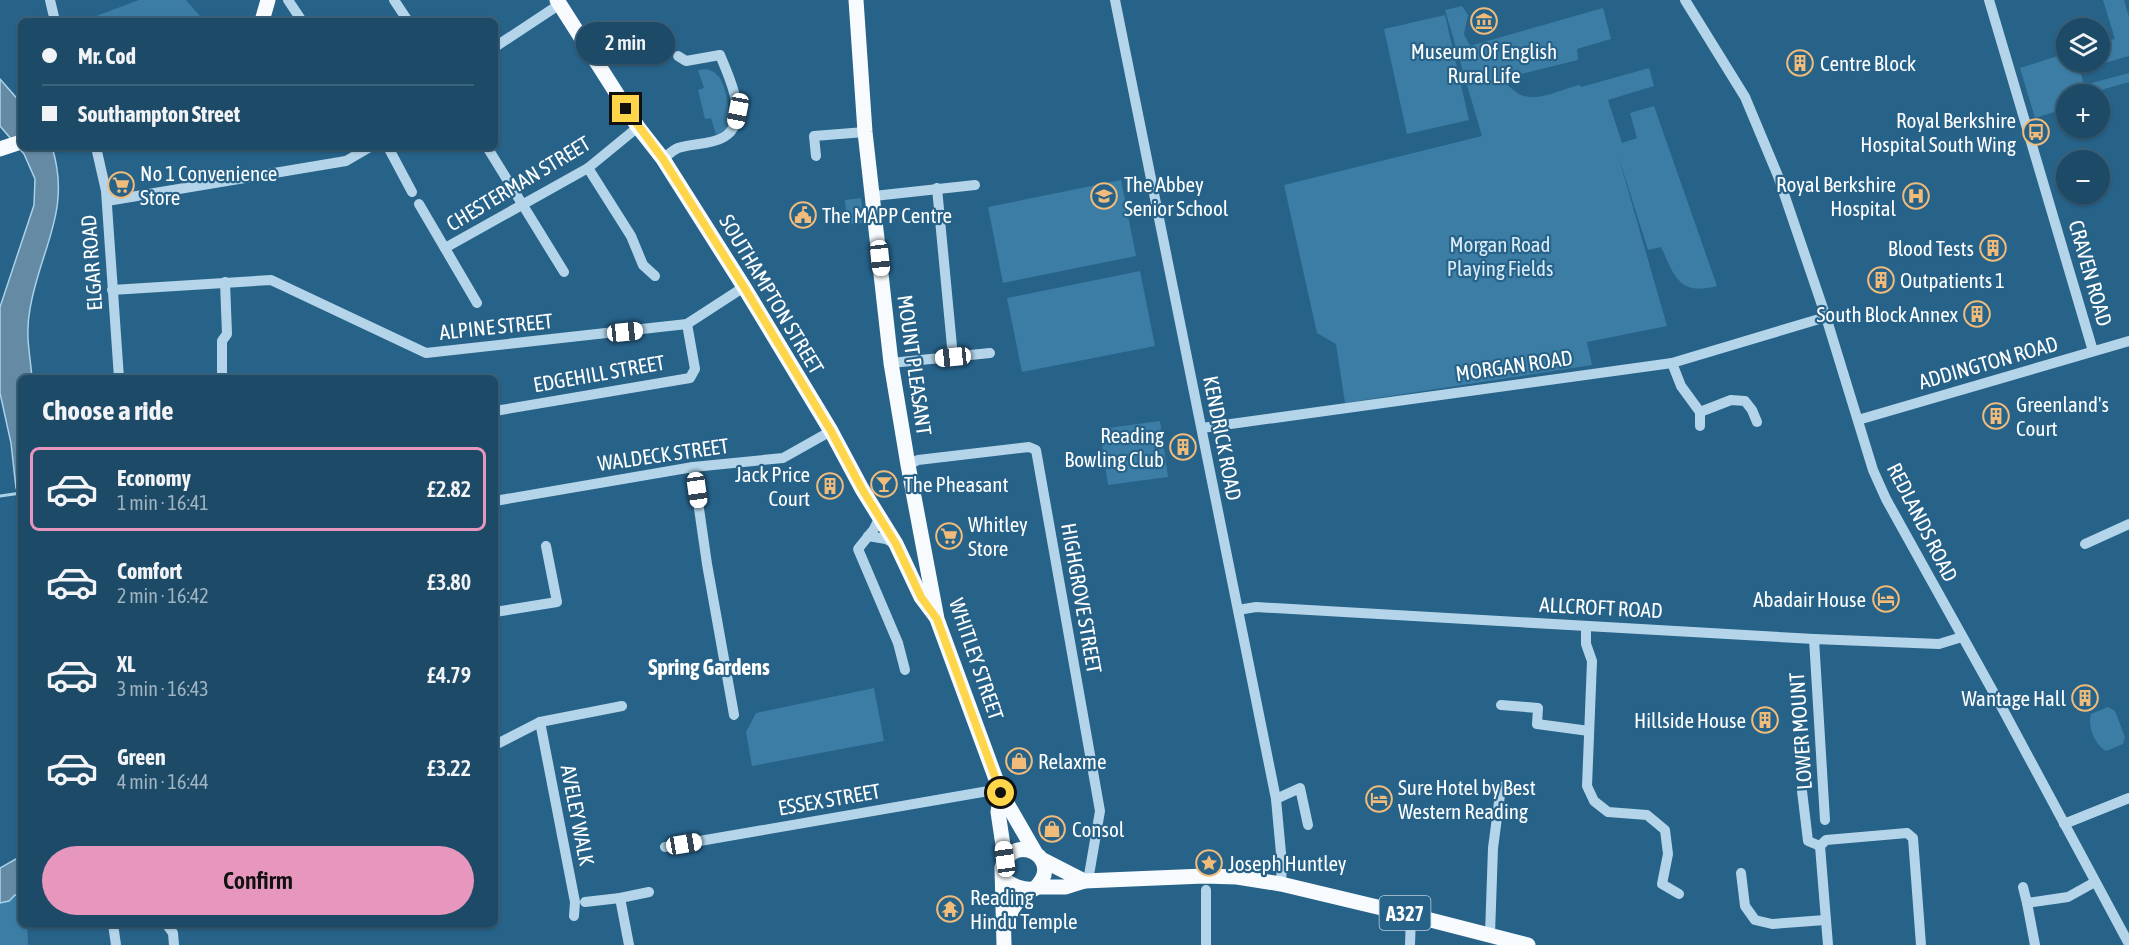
<!DOCTYPE html>
<meta charset="utf-8">
<style>
body{margin:0;font-family:"Asap Condensed",sans-serif;background:#2a5470;color:#f1f3f6;height:100vh;display:flex;flex-direction:column;font-size:22px;white-space:nowrap}
*{box-sizing:border-box;margin:0}
p{font-size:20px;color:#a0b3c0}
.icon{flex:none;width:33px;height:33px;fill:none;stroke:currentColor;stroke-width:2;stroke-linecap:round;stroke-linejoin:round}
.map{position:relative;flex:1;overflow:hidden}
.panel{position:absolute;left:18px;top:375px;width:480px;height:552px;display:flex;flex-direction:column;background:#1d4a67;border-radius:9px;box-shadow:0 2px 4px #0004,0 0 0 2px #3b627b}
.panel>*{flex:none}
.banner{position:absolute;left:18px;top:18px;width:480px;height:132px;border-radius:9px;box-shadow:0 2px 4px #0004,0 0 0 2px #3b627b;display:grid;align-content:center;height:132px;padding:0 24px;background:#1d4a67}
.tools{position:absolute;left:2056px;top:18px;display:grid;gap:12px}
.tools a{display:grid;place-items:center;width:54px;height:54px;border-radius:50%;background:#1d4a67;box-shadow:0 2px 4px #0004,0 0 0 2px #3b627b;font-size:30px}
.end{position:absolute;width:27px;height:27px;margin:-14px;border:8px solid #ffd54a;background:#111;box-shadow:0 0 0 3px #111}
.from{border-radius:50%}
.bubble{position:absolute;height:42px;border-radius:21px;background:#1d4a67;box-shadow:0 2px 4px #0004,0 0 0 2px #3b627b;font-size:20px;font-weight:600;line-height:42px;text-align:center}
.car{position:absolute;width:18px;height:36px;margin:-18px -9px;border-radius:8px;box-shadow:0 0 4px 2px #0007;background:linear-gradient(#fff 24%,#345 0 40%,#fff 0 76%,#345 0 86%,#fff 0)}
.banner b{display:flex;align-items:center;gap:21px;height:57px;font-size:22px}
.banner b+b{border-top:2px solid #3b627b}
.banner i{width:15px;height:15px;background:#f1f3f6}
ul{padding:0;list-style:none}
li{display:flex;align-items:center;gap:18px;height:84px;margin:0 12px 9px;padding:0 12px;border:3px solid transparent;border-radius:9px}
li div{flex:1}
li b{display:block;font-size:22px}
li em{font-style:normal;font-weight:600}
li.on{border-color:#e797bd}
li>.icon{width:54px;height:54px;stroke-width:1.5}
h2{padding:0 24px;font-size:27px;line-height:72px}
.primary-button{display:flex;gap:12px;margin-top:auto;padding:12px 24px}
.primary-button a{flex:1;height:69px;border-radius:36px;background:#e797bd;color:#111;font-size:24px;font-weight:600;line-height:69px;text-align:center}
.map>svg:first-child{display:block}
.green{fill:#3c7da5}
.water{fill:#648aa4;stroke:#a9d2e9;stroke-width:1.5}
.lines{fill:none;stroke-linecap:round;stroke-linejoin:round}
.stream{stroke:#a9d2e9;stroke-width:3}
.minor{stroke:#b4d5e9;stroke-width:10}
.major{stroke:#f7fbfe;stroke-width:15}
.route{stroke:#ffd54a;stroke-width:8}
.labels{text-anchor:middle;dominant-baseline:central;stroke-width:4.5;stroke-linejoin:round;paint-order:stroke}
.shield{fill:#276289;stroke:#bed0dc;stroke-width:1.5}
.shield-label{font-size:20px;font-weight:bold;fill:#fff}
.poi-label{font-size:21px;fill:#fff;stroke:#276289;text-anchor:start}
.street-label{font-size:21px;fill:#fff;stroke:#276289}
.park-label{font-size:21px;fill:#d8ebf7;stroke:#276289}
.neighbourhood-label{font-size:22px;font-weight:bold;fill:#fff;stroke:#276289}
</style>
<div class="map">
<svg width="2129" height="945" viewBox="0 0 2129 945">
<rect width="100%" height="100%" fill="#276289"/>
<!-- green -->
<g class="green">
<polygon points="139,0 186,0 204,21 83,21"/>
<polygon points="2103,0 2124,0 2129,17 2129,56 2080,70 2084,85 2129,73 2129,82 2087,94 2067,94 2067,108 2035,118 2020,68 2067,53 2067,62 2100,62 2100,43 2115,39"/>
<path d="M1462,6L1468,15L1464,34L1470,46L1603,8L1611,39L1577,49L1578,60L1501,79C1507,84 1516,94 1524,96C1542,101 1563,88 1580,85L1581,87L1649,68L1654,86L1608,100L1622,143L1637,138L1630,113L1654,106L1717,286C1679,296 1675,277 1661,247L1648,250L1618,155L1667,326L1587,342L1592,365L1345,403L1336,344L1317,333L1284,185L1482,136L1445,10Z"/>
<polygon points="1445,15 1469,120 1407,134 1384,29"/>
<path d="M707,69C710,71 714,71 716,74C727,82 730,115 729,127L717,138L711,118L705,119L698,90L704,88L698,70Z"/>
<polygon points="1121,180 1136,256 1003,283 988,207"/>
<polygon points="861,198 864,223 847,224 845,200"/>
<polygon points="1140,271 1155,346 1022,372 1007,298"/>
<polygon points="1160,421 1168,477 1108,485 1100,429"/>
<polygon points="874,688 884,741 752,766 746,732 756,713"/>
<path d="M2108,707L2115,711L2125,737L2123,744L2106,751C2095,745 2087,726 2091,714Z"/>
<polygon points="15,895 21,895 21,924 27,924 28,945 0,945 0,903"/>
</g>
<!-- water -->
<g class="water">
<path d="M0,79L21,103V147H52C72,211 40,249 30,309C25,335 30,353 32,378H21V500L16,488L11,443L0,393V307L34,205L35,179L24,154L0,126Z"/>
<polygon points="21,856 21,895 15,895 9,901 0,903 0,868"/>
</g>
<g class="lines">
<!-- stream -->
<polyline class="stream" points="0,496 21,493"/>
<!-- minor -->
<g class="minor">
<polyline points="50,0 55,21"/>
<polyline points="288,0 302,21"/>
<polyline points="394,0 408,21"/>
<polyline points="1115,0 1276,799 1282,864 1281,884"/>
<polyline points="1685,0 1745,97 1778,176 1826,317 1873,470 1886,499 2000,704 2129,944"/>
<polyline points="1989,0 2093,351"/>
<polyline points="495,47 560,4"/>
<polyline points="96,147 106,191 119,378"/>
<polyline points="388,147 412,192"/>
<polyline points="487,147 564,272"/>
<polyline points="816,156 814,136 865,132"/>
<path d="M663,159C668,155 673,150 678,148C692,143 711,145 724,137C751,121 729,77 720,55L686,61L678,56"/>
<polyline points="588,168 631,236 643,265 655,276"/>
<polyline points="937,188 953,357"/>
<polyline points="874,196 975,185"/>
<polyline points="107,201 346,161 370,147"/>
<polyline points="419,204 477,303"/>
<polyline points="445,248 588,168 638,127"/>
<polyline points="112,290 271,280 426,353 687,324 744,287"/>
<polyline points="891,363 990,353"/>
<polyline points="1672,363 1681,386 1700,412 1731,400 1745,401 1752,410 1757,422"/>
<polyline points="222,378 222,341 227,334 225,282"/>
<polyline points="495,411 690,378 695,369 687,324"/>
<polyline points="1700,412 1700,426"/>
<polyline points="1858,420 2129,341"/>
<polyline points="1202,428 1672,363 1826,317"/>
<polyline points="908,465 918,460 1029,447 1036,450 1100,811 1088,881"/>
<polyline points="693,467 707,564 734,715"/>
<polyline points="495,501 693,467 783,458 831,431"/>
<polyline points="880,517 874,529 858,549 898,643 905,670"/>
<polyline points="868,536 886,539 896,544"/>
<polyline points="2085,544 2129,524"/>
<polyline points="1238,610 1256,607 1814,639 1939,644 1962,637"/>
<polyline points="495,612 557,602 546,546"/>
<polyline points="1586,626 1586,644 1592,661 1587,786 1594,801 1608,812 1647,815 1665,830 1668,854 1662,884 1679,894"/>
<polyline points="1814,639 1825,820"/>
<polyline points="1501,705 1538,708 1537,724 1589,731"/>
<polyline points="540,722 575,902 574,916"/>
<polyline points="495,745 540,722 622,706"/>
<polyline points="1802,791 1808,841 1820,846"/>
<polyline points="1276,799 1300,788 1308,825"/>
<polyline points="2064,824 2129,798"/>
<polyline points="665,847 1000,789"/>
<polyline points="1741,873 1745,906 1755,920 1772,924 1825,920"/>
<polyline points="2023,887 2027,903 2068,897 2095,882"/>
<polyline points="1206,890 1206,945"/>
<polyline points="585,902 620,898"/>
<polyline points="2027,903 2035,945"/>
<polyline points="113,924 116,945"/>
<polyline points="167,925 173,933 174,945"/>
<polyline points="1490,934 1493,848 1501,787"/>
<polyline points="629,945 620,898 649,892"/>
<polyline points="1410,945 1411,915"/>
<polyline points="1828,945 1820,846 1826,840 1907,833 1913,838 1921,945"/>
</g>
<!-- major -->
<g class="major">
<polyline points="557,0 638,127 663,159 744,287 831,431 862,489 896,544 921,597 936,617"/>
<polyline points="856,0 865,132 891,363 908,465 937,619 1001,793 1035,852"/>
<polyline points="262,21 268,0"/>
<polyline points="0,149 21,142"/>
<polyline points="1001,793 998,812 1005,859"/>
<polyline points="1043,860 1084,881"/>
<path d="M1003,879C1014,886 1021,890 1034,889C1067,861 1014,828 1002,868L1004,945"/>
<polyline points="1037,887 1065,887 1084,881 1204,876 1237,877 1281,884 1411,915 1528,945"/>
<polyline points="1006,923 1013,908 1025,890"/>
</g>
</g>
<g class="lines">
<!-- route -->
<polyline class="route" points="626,109 663,159 744,287 831,431 862,489 896,544 921,597 937,619 1001,793"/>
</g>
<!-- icons -->
<defs>
<g id="museum-ring" transform="scale(1.35)"><circle r="9.5" fill="#276289" stroke="#f1bb7a" stroke-width="1.5"/><path d="M0-6L6-3V-2H-6V-3ZM-5-1h2V3h-2ZM-1-1h2V3h-2ZM3-1h2V3H3ZM-6 4H6V6H-6Z" fill="#f1bb7a"/></g>
<g id="building-ring" transform="scale(1.35)"><circle r="9.5" fill="#276289" stroke="#f1bb7a" stroke-width="1.5"/><path d="M-4-6H4V6H1V3H-1V6H-4ZM-2.5-4.3h1.7v1.8h-1.7ZM.8-4.3h1.7v1.8H.8ZM-2.5-1h1.7V.8h-1.7ZM.8-1h1.7V.8H.8Z" fill="#f1bb7a"/></g>
<g id="bus-ring" transform="scale(1.35)"><circle r="9.5" fill="#276289" stroke="#f1bb7a" stroke-width="1.5"/><path d="M-5-6H5V4H4V6H2V4H-2V6H-4V4H-5ZM-3.5-4V0h7V-4ZM-3.5 1.2v1.5H-2V1.2ZM2 1.2v1.5H3.5V1.2Z" fill="#f1bb7a"/></g>
<g id="supermarket-ring" transform="scale(1.35)"><circle r="9.5" fill="#276289" stroke="#f1bb7a" stroke-width="1.5"/><path d="M-6-5.5h2.5l.6 2H6L4.5 2H-2.5L-4.4-4H-6ZM-1.5 3.2a1.3 1.3 0 1 0 .1 0ZM3 3.2a1.3 1.3 0 1 0 .1 0Z" fill="#f1bb7a"/></g>
<g id="school-ring" transform="scale(1.35)"><circle r="9.5" fill="#276289" stroke="#f1bb7a" stroke-width="1.5"/><path d="M0-5L7-2L0 1L-7-2ZM-4 1L0 2.5L4 1V4Q0 6-4 4Z" fill="#f1bb7a"/></g>
<g id="hospital-ring" transform="scale(1.35)"><circle r="9.5" fill="#276289" stroke="#f1bb7a" stroke-width="1.5"/><path d="M-5-5h3v3.5h4V-5h3V5h-3V1.5h-4V5h-3Z" fill="#f1bb7a"/></g>
<g id="civic-ring" transform="scale(1.35)"><circle r="9.5" fill="#276289" stroke="#f1bb7a" stroke-width="1.5"/><path d="M-.6-6.5H3V-4.5H.6V-3L4-1V1h2V6H-6V1h2V-1L-.6-3ZM-1.2 2.5V6h2.4V2.5Z" fill="#f1bb7a"/></g>
<g id="bar-ring" transform="scale(1.35)"><circle r="9.5" fill="#276289" stroke="#f1bb7a" stroke-width="1.5"/><path d="M-6-5H6L.8 .8V4.5H3.5V6h-7V4.5H-.8V.8Z" fill="#f1bb7a"/></g>
<g id="hotel-ring" transform="scale(1.35)"><circle r="9.5" fill="#276289" stroke="#f1bb7a" stroke-width="1.5"/><path d="M-6-4.5h1.5V1H6V5H4.5V3h-9V5H-6ZM-4 0a1.8 1.8 0 1 1 3.6 0ZM.5 0V-2.5h3Q6-2.5 6 0Z" fill="#f1bb7a"/></g>
<g id="shop-ring" transform="scale(1.35)"><circle r="9.5" fill="#276289" stroke="#f1bb7a" stroke-width="1.5"/><path d="M-5-2.5h2.3a2.7 3.5 0 0 1 5.4 0H5L5.5 6h-11ZM-1.5-2.5h3a1.5 2.3 0 0 0-3 0Z" fill="#f1bb7a"/></g>
<g id="sight-ring" transform="scale(1.35)"><circle r="9.5" fill="#276289" stroke="#f1bb7a" stroke-width="1.5"/><path d="M0-6L1.8-2.2L6-1.7L2.9 1.2L3.7 5.4L0 3.3L-3.7 5.4L-2.9 1.2L-6-1.7L-1.8-2.2Z" fill="#f1bb7a"/></g>
<g id="temple-ring" transform="scale(1.35)"><circle r="9.5" fill="#276289" stroke="#f1bb7a" stroke-width="1.5"/><path d="M0-6L5-2H3V0L6.5 2.5H4V6H1.5V3h-3V6H-4V2.5H-6.5L-3 0V-2H-5Z" fill="#f1bb7a"/></g>
</defs>
<g fill-rule="evenodd">
<use href="#museum-ring" x="1484" y="21"/>
<use href="#building-ring" x="1800" y="63"/>
<use href="#bus-ring" x="2036" y="132"/>
<use href="#supermarket-ring" x="121" y="185"/>
<use href="#school-ring" x="1104" y="196"/>
<use href="#hospital-ring" x="1916" y="196"/>
<use href="#civic-ring" x="803" y="215"/>
<use href="#building-ring" x="1993" y="248"/>
<use href="#building-ring" x="1881" y="280"/>
<use href="#building-ring" x="1977" y="314"/>
<use href="#building-ring" x="1996" y="416"/>
<use href="#building-ring" x="1183" y="447"/>
<use href="#bar-ring" x="884" y="484"/>
<use href="#building-ring" x="830" y="486"/>
<use href="#supermarket-ring" x="949" y="536"/>
<use href="#hotel-ring" x="1886" y="599"/>
<use href="#building-ring" x="2085" y="698"/>
<use href="#building-ring" x="1765" y="720"/>
<use href="#shop-ring" x="1019" y="761"/>
<use href="#hotel-ring" x="1379" y="799"/>
<use href="#shop-ring" x="1052" y="829"/>
<use href="#sight-ring" x="1209" y="863"/>
<use href="#temple-ring" x="950" y="909"/>
</g>
<g class="labels">
<!-- shield labels -->
<rect class="shield" x="1379.5" y="896" width="51" height="34" rx="4.5"/>
<g class="shield-label">
<text x="1405" y="913">A327</text>
</g>
<!-- poi labels -->
<g class="poi-label">
<text x="1484" y="51" text-anchor="middle">Museum Of English<tspan x="1484" dy="24">Rural Life</tspan></text>
<text x="1820" y="63">Centre Block</text>
<text x="2016" y="120" text-anchor="end">Royal Berkshire<tspan x="2016" dy="24">Hospital South Wing</tspan></text>
<text x="140" y="173">No 1 Convenience<tspan x="140" dy="24">Store</tspan></text>
<text x="1124" y="184">The Abbey<tspan x="1124" dy="24">Senior School</tspan></text>
<text x="1896" y="184" text-anchor="end">Royal Berkshire<tspan x="1896" dy="24">Hospital</tspan></text>
<text x="822" y="215">The MAPP Centre</text>
<text x="1974" y="248" text-anchor="end">Blood Tests</text>
<text x="1900" y="280">Outpatients 1</text>
<text x="1958" y="314" text-anchor="end">South Block Annex</text>
<text x="2016" y="404">Greenland's<tspan x="2016" dy="24">Court</tspan></text>
<text x="1164" y="435" text-anchor="end">Reading<tspan x="1164" dy="24">Bowling Club</tspan></text>
<text x="810" y="474" text-anchor="end">Jack Price<tspan x="810" dy="24">Court</tspan></text>
<text x="904" y="484">The Pheasant</text>
<text x="968" y="524">Whitley<tspan x="968" dy="24">Store</tspan></text>
<text x="1866" y="599" text-anchor="end">Abadair House</text>
<text x="2066" y="698" text-anchor="end">Wantage Hall</text>
<text x="1746" y="720" text-anchor="end">Hillside House</text>
<text x="1038" y="761">Relaxme</text>
<text x="1398" y="787">Sure Hotel by Best<tspan x="1398" dy="24">Western Reading</tspan></text>
<text x="1072" y="829">Consol</text>
<text x="1228" y="863">Joseph Huntley</text>
<text x="970" y="897">Reading<tspan x="970" dy="24">Hindu Temple</tspan></text>
</g>
<!-- street labels -->
<g class="street-label">
<text transform="translate(518 183) rotate(-31)">CHESTERMAN STREET</text>
<text transform="translate(91 263) rotate(-94)">ELGAR ROAD</text>
<text transform="translate(2091 273) rotate(74)">CRAVEN ROAD</text>
<text transform="translate(772 294) rotate(59)">SOUTHAMPTON STREET</text>
<text transform="translate(496 326) rotate(-6)">ALPINE STREET</text>
<text transform="translate(1988 362) rotate(-16)">ADDINGTON ROAD</text>
<text transform="translate(915 365) rotate(82)">MOUNT PLEASANT</text>
<text transform="translate(1514 365) rotate(-8)">MORGAN ROAD</text>
<text transform="translate(599 373) rotate(-10)">EDGEHILL STREET</text>
<text transform="translate(1223 438) rotate(79)">KENDRICK ROAD</text>
<text transform="translate(663 454) rotate(-8)">WALDECK STREET</text>
<text transform="translate(1923 522) rotate(63)">REDLANDS ROAD</text>
<text transform="translate(1082 598) rotate(80)">HIGHGROVE STREET</text>
<text transform="translate(1601 607) rotate(3)">ALLCROFT ROAD</text>
<text transform="translate(977 659) rotate(71)">WHITLEY STREET</text>
<text transform="translate(1800 731) rotate(-94)">LOWER MOUNT</text>
<text transform="translate(829 799) rotate(-10)">ESSEX STREET</text>
<text transform="translate(578 815) rotate(79)">AVELEY WALK</text>
</g>
<!-- park labels -->
<g class="park-label">
<text x="1500" y="244">Morgan Road<tspan x="1500" dy="24">Playing Fields</tspan></text>
</g>
<!-- neighbourhood labels -->
<g class="neighbourhood-label">
<text x="709" y="667">Spring Gardens</text>
</g>
</g>
</svg>
<div class="tools">
<a><svg class="icon" aria-label="layers" viewBox="0 0 24 24"><path d="M12 4l9 5-9 5-9-5zM3 14l9 5 9-5"/></svg></a>
<a>+</a>
<a>−</a>
</div>
<i class="end from" style="left:1001px;top:793px"></i>
<i class="end" style="left:626px;top:109px"></i>
<div class="bubble" style="left:576px;top:22px;width:99px">2 min</div>
<i class="car" style="left:738px;top:111px;rotate:191deg"></i>
<i class="car" style="left:880px;top:258px;rotate:174deg"></i>
<i class="car" style="left:625px;top:332px;rotate:84deg"></i>
<i class="car" style="left:953px;top:357px;rotate:264deg"></i>
<i class="car" style="left:697px;top:490px;rotate:172deg"></i>
<i class="car" style="left:684px;top:844px;rotate:80deg"></i>
<i class="car" style="left:1005px;top:859px;rotate:352deg"></i>
<div class="banner">
<b><i class="from"></i>Mr. Cod</b>
<b><i></i>Southampton Street</b>
</div>
<section class="panel">
<h2>Choose a ride</h2>
<ul>
<li class="on"><svg class="icon" aria-label="car" viewBox="0 0 24 24"><path d="M5 17H2v-5l4-1 3-4h7l3 4 3 1v5h-3M9 17h6M6 11h13"/><circle cx="7" cy="17" r="2"/><circle cx="17" cy="17" r="2"/></svg><div><b>Economy</b><p>1 min · 16:41</p></div><em>£2.82</em></li>
<li><svg class="icon" aria-label="car" viewBox="0 0 24 24"><path d="M5 17H2v-5l4-1 3-4h7l3 4 3 1v5h-3M9 17h6M6 11h13"/><circle cx="7" cy="17" r="2"/><circle cx="17" cy="17" r="2"/></svg><div><b>Comfort</b><p>2 min · 16:42</p></div><em>£3.80</em></li>
<li><svg class="icon" aria-label="car" viewBox="0 0 24 24"><path d="M5 17H2v-5l4-1 3-4h7l3 4 3 1v5h-3M9 17h6M6 11h13"/><circle cx="7" cy="17" r="2"/><circle cx="17" cy="17" r="2"/></svg><div><b>XL</b><p>3 min · 16:43</p></div><em>£4.79</em></li>
<li><svg class="icon" aria-label="car" viewBox="0 0 24 24"><path d="M5 17H2v-5l4-1 3-4h7l3 4 3 1v5h-3M9 17h6M6 11h13"/><circle cx="7" cy="17" r="2"/><circle cx="17" cy="17" r="2"/></svg><div><b>Green</b><p>4 min · 16:44</p></div><em>£3.22</em></li>
</ul>
<div class="primary-button"><a>Confirm</a></div>
</section>
</div>
